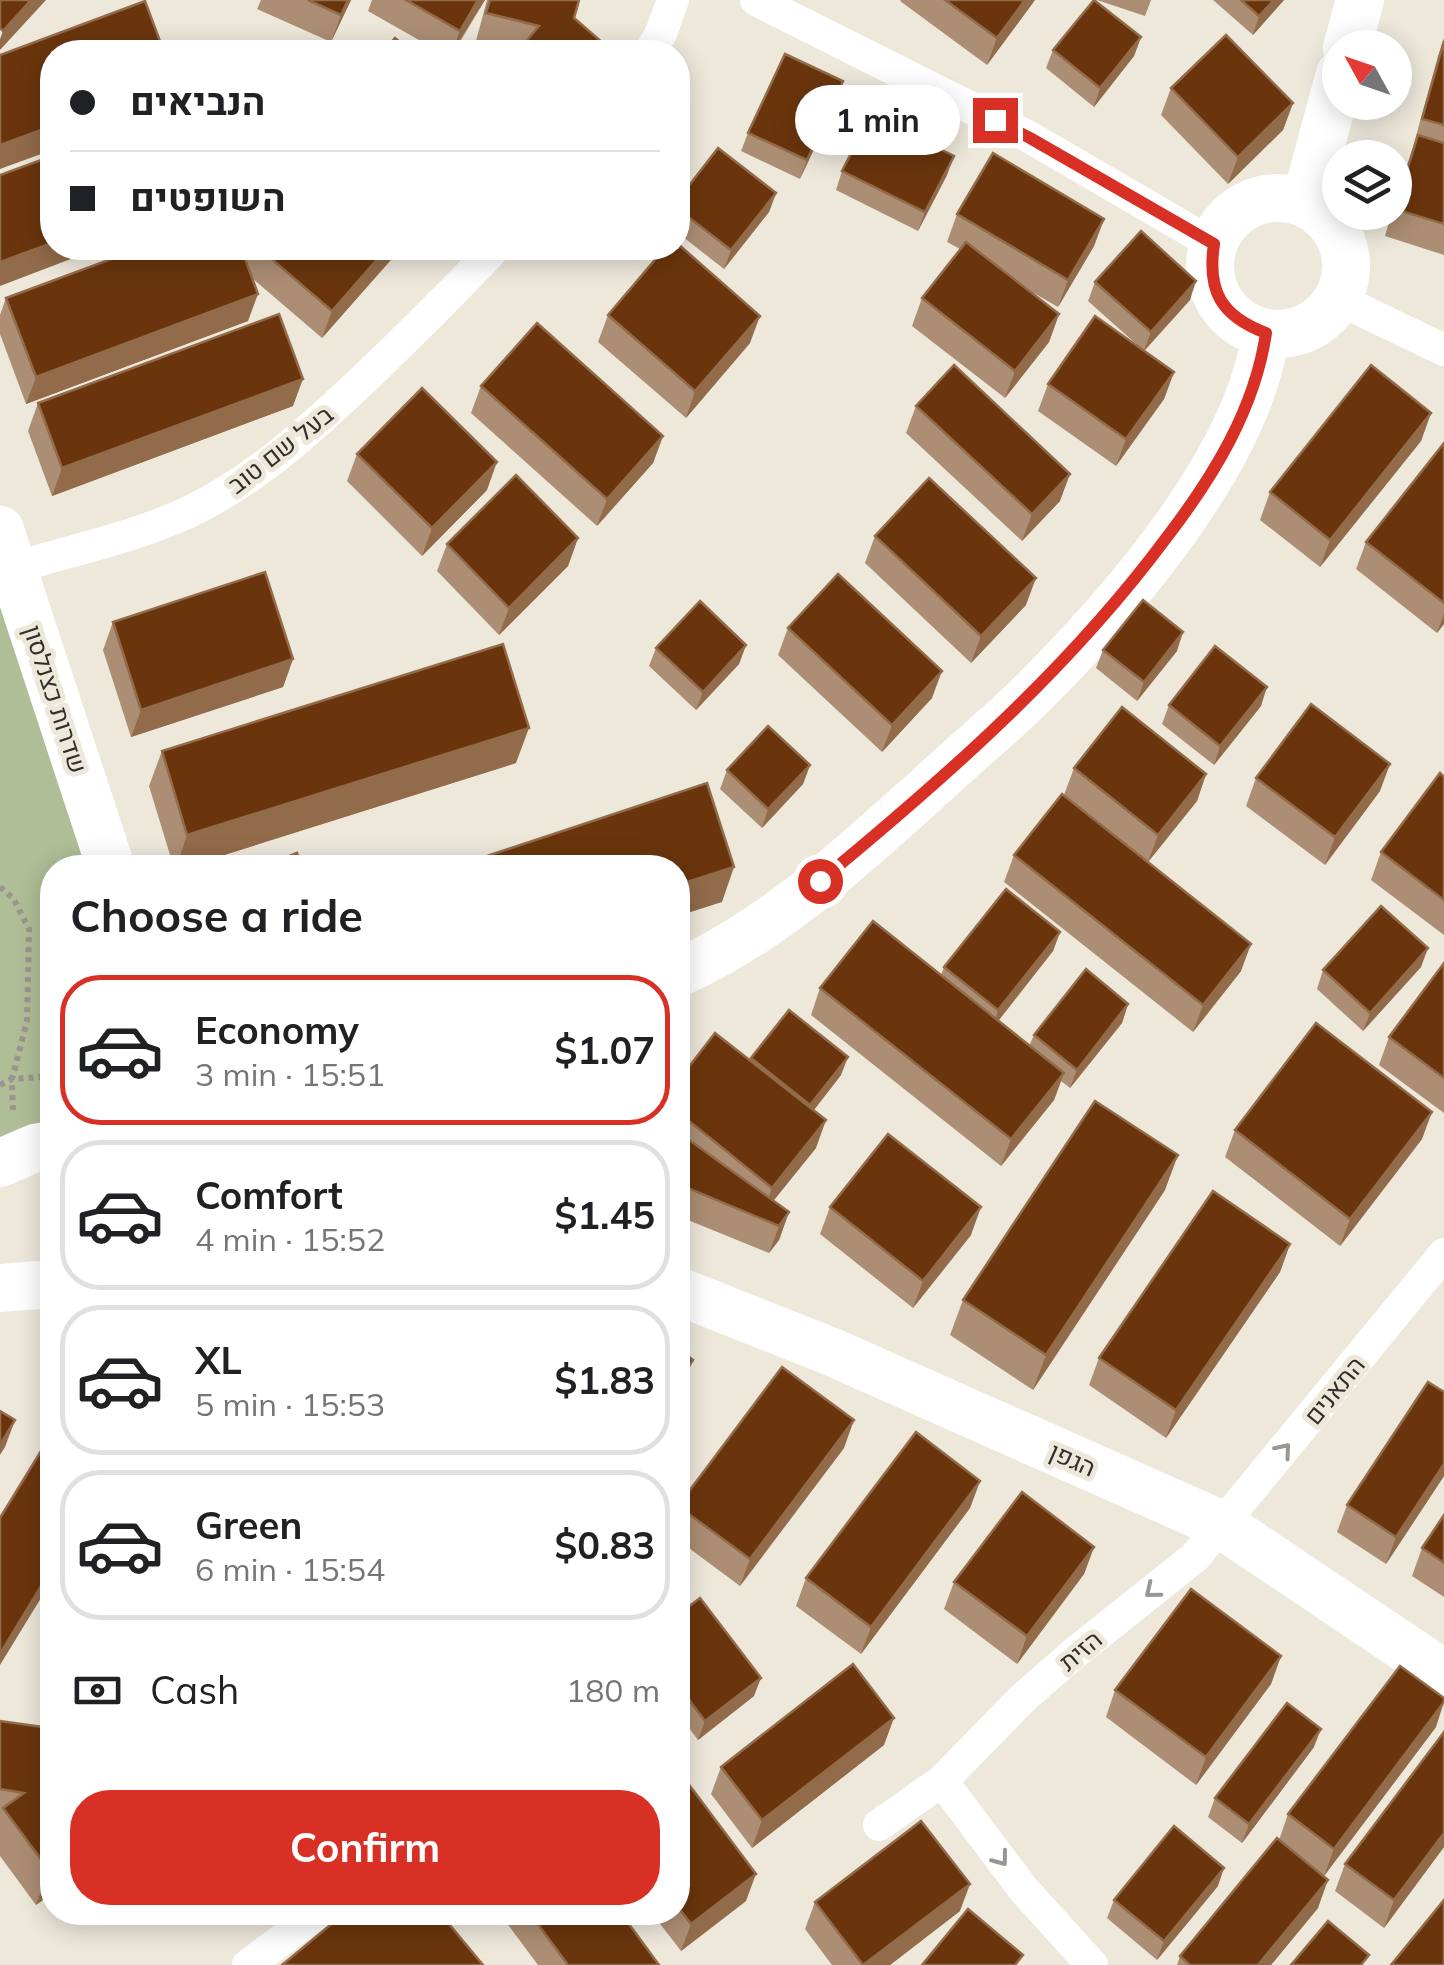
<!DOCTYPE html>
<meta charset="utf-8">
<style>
body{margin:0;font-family:Mulish,Heebo,sans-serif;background:#f2f2f2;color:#202124;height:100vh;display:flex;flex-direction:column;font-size:38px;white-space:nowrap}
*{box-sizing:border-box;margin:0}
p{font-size:32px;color:#757577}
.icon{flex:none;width:55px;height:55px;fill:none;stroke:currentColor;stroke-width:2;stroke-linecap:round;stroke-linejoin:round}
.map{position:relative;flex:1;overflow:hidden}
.drawer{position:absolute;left:40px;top:855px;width:650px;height:1070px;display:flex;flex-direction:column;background:#fff;border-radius:40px;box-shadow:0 5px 25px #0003}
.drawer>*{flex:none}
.banner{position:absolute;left:40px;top:40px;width:650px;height:220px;border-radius:40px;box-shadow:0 5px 25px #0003;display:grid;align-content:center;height:220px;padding:0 30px;background:#fff}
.needle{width:65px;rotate:310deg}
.tools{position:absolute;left:1322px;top:30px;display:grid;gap:20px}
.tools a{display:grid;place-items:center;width:90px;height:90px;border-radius:50%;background:#fff;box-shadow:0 5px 25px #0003;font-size:50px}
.end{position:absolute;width:45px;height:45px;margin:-22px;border:12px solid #d93025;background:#fff;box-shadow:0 0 0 5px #fff}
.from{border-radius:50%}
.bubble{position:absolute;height:70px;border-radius:35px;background:#fff;box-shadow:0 5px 25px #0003;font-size:32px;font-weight:700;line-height:70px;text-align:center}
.banner b{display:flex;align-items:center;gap:35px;height:95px;font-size:38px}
.banner b+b{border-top:2px solid #e0e0e0}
.banner i{width:25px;height:25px;background:#202124}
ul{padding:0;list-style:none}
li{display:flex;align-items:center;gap:30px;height:150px;margin:0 20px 15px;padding:0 10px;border:5px solid #e0e0e0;border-radius:40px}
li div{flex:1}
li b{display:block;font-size:38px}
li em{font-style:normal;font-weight:700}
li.on{border-color:#d93025}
li>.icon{width:90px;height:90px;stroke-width:1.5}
h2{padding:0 30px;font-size:45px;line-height:120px}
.pay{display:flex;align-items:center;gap:25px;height:110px;padding:0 30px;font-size:38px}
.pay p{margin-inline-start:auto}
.button{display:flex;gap:20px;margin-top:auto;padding:20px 30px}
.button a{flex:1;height:115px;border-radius:40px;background:#d93025;color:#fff;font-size:40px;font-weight:700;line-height:115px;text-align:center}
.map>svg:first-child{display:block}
.green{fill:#afbe96}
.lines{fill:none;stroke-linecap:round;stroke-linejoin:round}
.path{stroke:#9b968d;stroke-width:6;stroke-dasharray:5 5;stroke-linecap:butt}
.street{stroke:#fff;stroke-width:32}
.secondary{stroke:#fff;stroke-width:48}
.wall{fill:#ac8e74}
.shaded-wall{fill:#926b4a}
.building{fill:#6a350c;stroke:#926b4a;stroke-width:2.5}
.oneway{stroke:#989794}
.route{stroke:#d93025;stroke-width:12}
.labels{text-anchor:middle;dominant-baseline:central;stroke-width:10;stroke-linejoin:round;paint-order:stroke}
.street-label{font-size:25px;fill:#312f2a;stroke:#eee8db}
</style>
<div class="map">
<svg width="1444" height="1965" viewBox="0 0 1444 1965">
<rect width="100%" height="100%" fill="#eee8db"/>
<!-- green -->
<polygon class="green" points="0,569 94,867 52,868 52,1125 0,1144"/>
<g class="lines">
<!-- path -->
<g class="path">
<polyline points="0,887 13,898 29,929 27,1021 12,1079 13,1115"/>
<polyline points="0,1085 12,1079 52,1076"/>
</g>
<!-- street -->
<g class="street">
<polyline points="756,0 1031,138 1213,244"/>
<polyline points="650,52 661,33 673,0"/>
<polyline points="1338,299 1444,350"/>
<path d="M14,568C72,550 135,537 189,512C256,480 312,428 365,378C410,335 453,292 495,248"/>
<polyline points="942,1781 1024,1890 1092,1965"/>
<polyline points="879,1825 942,1781 1023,1698 1076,1652 1195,1557 1444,1254"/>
<polyline points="248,1965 319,1912"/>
</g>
<!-- secondary -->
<g class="secondary">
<polyline points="1347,48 1360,0"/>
<circle cx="1278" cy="266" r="68"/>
<polyline points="1305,203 1340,74"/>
<polyline points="0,530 111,868"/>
<path d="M678,973C774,931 855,854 933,784C966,753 1002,724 1034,692C1123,603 1248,460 1266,333"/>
<polyline points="0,1163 35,1148 52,1145"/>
<polyline points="0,1288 52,1284"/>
<polyline points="678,1291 832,1352 1222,1525 1444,1674"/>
</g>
</g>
<!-- wall -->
<g class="wall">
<polygon points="261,0 351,0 331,42 257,9"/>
<polygon points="372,0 485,0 454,52 440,52 368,11"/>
<polygon points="487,0 579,0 574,18 603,43 600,52 517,52 518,51 476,41"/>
<polygon points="901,0 1035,0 987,65 900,1"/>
<polygon points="1097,0 1151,0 1145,16"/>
<polygon points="1213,0 1284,0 1253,35"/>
<polygon points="1141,37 1134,56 1094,107 1046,68 1053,50"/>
<polygon points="1444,38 1444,255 1385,236 1392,212 1395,212 1395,203 1413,147 1438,56"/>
<polygon points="1171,88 1293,103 1283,130 1228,184 1161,115"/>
<polygon points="837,100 800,179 741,151 748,133"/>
<polygon points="842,171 947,175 918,231 836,190"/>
<polygon points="776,193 769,212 724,269 678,233 678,200"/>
<polygon points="957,214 1104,219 1094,246 1058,307 1025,288 1059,314 1049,342 1005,398 912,326 922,298 960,249 947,242"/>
<polygon points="250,248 398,248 396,254 322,338 252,278 248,321 26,404 0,334 0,315 6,298 246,260"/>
<polygon points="1095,282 1190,300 1144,351 1088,301"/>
<polygon points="608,315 750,343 686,418 598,342"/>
<polygon points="1174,372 1164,399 1116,466 1038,411 1048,384"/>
<polygon points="481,386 663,436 653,463 597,526 471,413"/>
<polygon points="38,403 293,406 52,496 28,431"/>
<polygon points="916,406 1060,501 1022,541 906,433"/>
<polygon points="1431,413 1421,441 1320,567 1260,520 1270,492"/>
<polygon points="1444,443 1444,624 1437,633 1356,569 1366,542"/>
<polygon points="357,454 487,490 422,556 347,481"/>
<polygon points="875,536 1026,605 971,663 865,563"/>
<polygon points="578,538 568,566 499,635 437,571 447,544"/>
<polygon points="113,622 293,659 283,687 131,737 103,650"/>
<polygon points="788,628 932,698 882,752 778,655"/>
<polygon points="746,645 739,664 696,710 649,666 656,648"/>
<polygon points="1103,650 1177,651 1137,701 1096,668"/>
<polygon points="1169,705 1261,706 1214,765 1162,724"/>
<polygon points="162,751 516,763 183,868 174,868 149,786"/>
<polygon points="810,765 803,784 762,828 720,789 727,770"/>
<polygon points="1074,768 1206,774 1197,801 1148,862 1064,795"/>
<polygon points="1444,777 1444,935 1371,880 1381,852"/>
<polygon points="1256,778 1380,791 1325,865 1246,806"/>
<polygon points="1014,855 1241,971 1193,1032 1004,882"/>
<polygon points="1060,932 1053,951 998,1021 1029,1046 1034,1035 1128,1004 1122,1023 1070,1088 1061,1081 1054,1100 1001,1166 811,1015 820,988 941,975 944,967"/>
<polygon points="1444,963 1444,1113 1379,1065 1389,1037"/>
<polygon points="1421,967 1363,1031 1317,989 1323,970"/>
<polygon points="751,1058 841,1075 814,1110 816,1148 773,1201 789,1212 779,1240 769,1253 678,1216 678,1081 750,1060"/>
<polygon points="1235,1130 1422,1139 1340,1246 1225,1157"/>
<polygon points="1165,1190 1033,1390 950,1335 963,1300"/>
<polygon points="830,1207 971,1235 913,1308 820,1234"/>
<polygon points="1290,1244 1280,1272 1166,1438 1089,1385 1099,1358"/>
<polygon points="844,1448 740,1586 678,1540 678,1506"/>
<polygon points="1444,1476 1386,1564 1337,1532 1347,1505"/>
<polygon points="980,1481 970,1508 861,1654 796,1606 806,1578"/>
<polygon points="1444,1515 1444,1597 1412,1576 1422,1548"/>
<polygon points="1094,1547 1084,1574 1017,1664 944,1609 954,1582"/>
<polygon points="678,1615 754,1696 698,1740 678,1713"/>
<polygon points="1281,1656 1271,1684 1196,1785 1106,1717 1115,1690"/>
<polygon points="52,1672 52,1893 36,1905 0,1856 0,1721 43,1727"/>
<polygon points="1436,1727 1324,1876 1318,1908 1271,1965 1177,1965 1180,1956 1279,1840 1288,1814"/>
<polygon points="884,1745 752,1848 711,1794 721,1767"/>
<polygon points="1314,1747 1242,1843 1208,1817 1215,1798"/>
<polygon points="678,1770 746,1901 681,1951 651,1912 678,1912"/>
<polygon points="1444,1847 1384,1928 1335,1891 1345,1864"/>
<polygon points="1218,1886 1157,1960 1107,1918 1114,1900"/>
<polygon points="815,1902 960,1911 890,1965 832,1965 805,1929"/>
<polygon points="510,1912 620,1912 659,1965 538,1965 506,1922"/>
</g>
<!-- shaded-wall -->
<g class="shaded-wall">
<polygon points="31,0 46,0 0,50 0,39 3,31"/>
<polygon points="348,0 351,0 331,42 341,15"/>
<polygon points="478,0 485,0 452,52 460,31"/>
<polygon points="1025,0 1035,0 987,65 997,38"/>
<polygon points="1274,0 1284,0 1253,35 1259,16"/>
<polygon points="1141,37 1134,56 1094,107 1100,88"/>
<polygon points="843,81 837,100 800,179 807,160"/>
<polygon points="1293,103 1283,130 1228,184 1238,157"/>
<polygon points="52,126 52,150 0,169 0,145"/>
<polygon points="954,156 947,175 918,231 925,212"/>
<polygon points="776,193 769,212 724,269 731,250"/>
<polygon points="1104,219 1094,246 1058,307 1068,280"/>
<polygon points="52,243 52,248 80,248 76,257 0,286 0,262"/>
<polygon points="387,248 398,248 396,254 322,338 332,311"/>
<polygon points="1196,281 1190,300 1144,351 1151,332"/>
<polygon points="258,294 248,321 26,404 36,377"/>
<polygon points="1059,314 1049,342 1005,398 1015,371"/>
<polygon points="760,316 750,343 686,418 695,391"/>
<polygon points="1174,372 1164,399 1116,466 1126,439"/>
<polygon points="303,379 293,406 52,496 62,468"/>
<polygon points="1431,413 1421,441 1320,567 1330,540"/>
<polygon points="663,436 653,463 597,526 607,499"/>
<polygon points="497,462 487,490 422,556 432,528"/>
<polygon points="1070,474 1060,501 1022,541 1032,514"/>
<polygon points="578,538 568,566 499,635 509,608"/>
<polygon points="1036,578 1026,605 971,663 981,636"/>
<polygon points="1444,613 1444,624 1437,633"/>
<polygon points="1183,632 1177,651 1137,701 1144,682"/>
<polygon points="746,645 739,664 696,710 703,692"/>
<polygon points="293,659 283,687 131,737 141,710"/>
<polygon points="942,671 932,698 882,752 892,725"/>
<polygon points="1267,687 1261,706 1214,765 1220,746"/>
<polygon points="529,728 516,763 183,868 176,868 187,835"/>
<polygon points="1390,764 1380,791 1325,865 1335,837"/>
<polygon points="810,765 803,784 762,828 768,809"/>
<polygon points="1206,774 1197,801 1148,862 1158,835"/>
<polygon points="734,867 722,902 678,916 678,885"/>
<polygon points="1060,932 1053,951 992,1029 998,1010"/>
<polygon points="1251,944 1241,971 1193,1032 1203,1005"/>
<polygon points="1428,948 1421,967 1363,1031 1370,1013"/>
<polygon points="1128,1004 1122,1023 1070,1088 1077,1070"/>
<polygon points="848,1057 841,1075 803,1124 810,1105"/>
<polygon points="1064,1073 1054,1100 1001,1166 1011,1139"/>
<polygon points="1432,1112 1422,1139 1340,1246 1350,1219"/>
<polygon points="826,1120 816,1148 762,1215 772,1188"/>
<polygon points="1178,1155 1165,1190 1033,1390 1046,1355"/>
<polygon points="981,1207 971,1235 913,1308 923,1281"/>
<polygon points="789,1212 779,1240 769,1253 779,1226"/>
<polygon points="1290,1244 1280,1272 1166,1438 1176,1410"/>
<polygon points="693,1360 686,1378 678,1390 678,1381"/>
<polygon points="15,1420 5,1447 0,1455 0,1445"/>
<polygon points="854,1420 844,1448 740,1586 750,1559"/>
<polygon points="1444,1464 1444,1476 1386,1564 1396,1537"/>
<polygon points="980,1481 970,1508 861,1654 871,1627"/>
<polygon points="1094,1547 1084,1574 1017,1664 1027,1636"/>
<polygon points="52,1568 52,1580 0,1665 0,1654"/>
<polygon points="1281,1656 1271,1684 1196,1785 1206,1757"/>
<polygon points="761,1678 754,1696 698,1740 705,1721"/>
<polygon points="1444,1702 1436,1727 1324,1876 1334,1849"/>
<polygon points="894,1718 884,1745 752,1848 762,1820"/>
<polygon points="1321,1729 1314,1747 1242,1843 1249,1824"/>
<polygon points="1444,1833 1444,1847 1384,1928 1394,1900"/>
<polygon points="52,1867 52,1893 36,1905 49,1870"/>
<polygon points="1224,1868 1218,1886 1157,1960 1164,1941"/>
<polygon points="756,1874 746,1901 681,1951 691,1924"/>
<polygon points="1328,1880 1318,1908 1271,1965 1258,1965"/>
<polygon points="970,1884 960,1911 890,1965 865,1965"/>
</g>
<!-- building -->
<g class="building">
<polygon points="0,0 31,0 3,31 0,28"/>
<polygon points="308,0 348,0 341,15"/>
<polygon points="406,0 478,0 460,31"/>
<polygon points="490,0 579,0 574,18 603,43 595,52 517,52 539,26 486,13"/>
<polygon points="945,0 1025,0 997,38"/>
<polygon points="1094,0 1141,37 1100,88 1053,50"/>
<polygon points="1241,0 1274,0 1259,16"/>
<polygon points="145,1 164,52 52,52 52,126 0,145 0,55"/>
<polygon points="1226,35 1293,103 1238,157 1171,88"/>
<polygon points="395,38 412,52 383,52"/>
<polygon points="1444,41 1444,125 1422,119"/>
<polygon points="785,54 843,81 807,160 748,133"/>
<polygon points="871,115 954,156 925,212 842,171"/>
<polygon points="1418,135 1444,143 1444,224 1395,209"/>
<polygon points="718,148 776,193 731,250 678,209 678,200"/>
<polygon points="993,153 1104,219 1068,280 957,214"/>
<polygon points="52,156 52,243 0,262 0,175"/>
<polygon points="1141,231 1196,281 1151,332 1095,282"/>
<polygon points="966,242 1059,314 1015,371 922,298"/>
<polygon points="678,244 760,316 695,391 608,315 665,248 678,248"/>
<polygon points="141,248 241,248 258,294 36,377 6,298"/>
<polygon points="259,248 387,248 332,311"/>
<polygon points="279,314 303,379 62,468 38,403"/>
<polygon points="1095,316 1174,372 1126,439 1048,384"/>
<polygon points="537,323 663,436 607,499 481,386"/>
<polygon points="954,365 1070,474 1032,514 916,406"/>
<polygon points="1371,365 1431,413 1330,540 1270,492"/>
<polygon points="422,388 497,462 432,528 357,454"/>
<polygon points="1444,443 1444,603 1366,542"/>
<polygon points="516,475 578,538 509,608 447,544"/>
<polygon points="929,478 1036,578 981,636 875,536"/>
<polygon points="265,572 293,659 141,710 113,622"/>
<polygon points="838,574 942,671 892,725 788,628"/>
<polygon points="1143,600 1183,632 1144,682 1103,650"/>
<polygon points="700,601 746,645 703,692 656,648"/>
<polygon points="503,644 529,728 187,835 162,751"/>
<polygon points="1215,646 1267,687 1220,746 1169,705"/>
<polygon points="1311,704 1390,764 1335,837 1256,778"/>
<polygon points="1122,707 1206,774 1158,835 1074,768"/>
<polygon points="768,726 810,765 768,809 727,770"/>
<polygon points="1440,773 1444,777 1444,900 1381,852"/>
<polygon points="707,783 734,867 678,885 678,868 451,868"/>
<polygon points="1062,794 1251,944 1203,1005 1014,855"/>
<polygon points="297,853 303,868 260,868"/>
<polygon points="1006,889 1060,932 998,1010 944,967"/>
<polygon points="1381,906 1428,948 1370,1013 1323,970"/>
<polygon points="873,921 1064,1073 1011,1139 820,988"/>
<polygon points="1444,963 1444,1078 1389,1037"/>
<polygon points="1086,969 1128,1004 1077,1070 1034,1035"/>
<polygon points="789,1010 848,1057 810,1105 751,1058"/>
<polygon points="1316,1023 1432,1112 1350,1219 1235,1130"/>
<polygon points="715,1033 826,1120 772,1188 678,1112 678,1081"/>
<polygon points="1095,1101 1178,1155 1046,1355 963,1300"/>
<polygon points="678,1132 789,1212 779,1226 678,1184"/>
<polygon points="888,1134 981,1207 923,1281 830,1207"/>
<polygon points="1213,1191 1290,1244 1176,1410 1099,1358"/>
<polygon points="678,1348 693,1360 678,1381"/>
<polygon points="782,1367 854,1420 750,1559 678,1506"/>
<polygon points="1428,1382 1444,1392 1444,1464 1396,1537 1347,1505"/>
<polygon points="0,1411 15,1420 0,1445"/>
<polygon points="916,1432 980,1481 871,1627 806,1578"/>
<polygon points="49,1438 52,1440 52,1568 0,1654 0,1518"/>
<polygon points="1022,1492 1094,1547 1027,1636 954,1582"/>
<polygon points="1444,1515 1444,1563 1422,1548"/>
<polygon points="1191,1589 1281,1656 1206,1757 1115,1690"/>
<polygon points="700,1598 761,1678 705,1721 678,1685 678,1615"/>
<polygon points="853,1664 894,1718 762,1820 721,1767"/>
<polygon points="1400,1666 1444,1698 1444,1702 1334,1849 1288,1814"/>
<polygon points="1287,1703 1321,1729 1249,1824 1215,1798"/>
<polygon points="52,1712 52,1867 49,1870 3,1808 24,1793 0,1789 0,1721 50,1728"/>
<polygon points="1444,1732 1444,1833 1394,1900 1345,1864"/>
<polygon points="678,1770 756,1874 691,1924 678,1907"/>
<polygon points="921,1821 970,1884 863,1965 815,1902"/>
<polygon points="1174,1826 1224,1868 1164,1941 1114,1900"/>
<polygon points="1277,1838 1328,1880 1258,1965 1190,1965 1180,1956"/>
<polygon points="1444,1900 1444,1965 1391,1965"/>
<polygon points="968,1909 1023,1955 1015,1965 922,1965"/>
<polygon points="346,1912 439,1912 483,1965 282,1965"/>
<polygon points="529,1912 620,1912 659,1965 568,1965"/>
<polygon points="1328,1921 1369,1955 1361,1965 1291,1965"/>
</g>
<!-- one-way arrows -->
<defs><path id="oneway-chevron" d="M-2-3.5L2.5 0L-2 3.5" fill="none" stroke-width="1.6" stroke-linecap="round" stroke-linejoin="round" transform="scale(2.5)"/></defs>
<g class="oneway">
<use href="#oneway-chevron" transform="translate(1284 1450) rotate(-50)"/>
<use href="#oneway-chevron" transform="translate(1152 1591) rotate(141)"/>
<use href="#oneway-chevron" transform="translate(1001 1859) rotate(53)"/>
</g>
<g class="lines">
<!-- route -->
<path class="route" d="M820,881C946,777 1069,669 1167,537C1213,477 1255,409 1266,333C1221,316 1207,291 1214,244L1030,138L995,120"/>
</g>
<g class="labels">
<!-- street labels -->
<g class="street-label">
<text transform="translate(280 449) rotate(-38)">בעל שם טוב</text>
<text transform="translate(56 699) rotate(72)">שדרות כצנלסון</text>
<text transform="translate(1334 1390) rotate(-51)">התאנים</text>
<text transform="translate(1073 1459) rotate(24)">הגפן</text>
<text transform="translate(1080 1650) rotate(-40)">הזית</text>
</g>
</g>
</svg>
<div class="tools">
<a><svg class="needle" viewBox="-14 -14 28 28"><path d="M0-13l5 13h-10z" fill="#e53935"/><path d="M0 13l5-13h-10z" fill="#757577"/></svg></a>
<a><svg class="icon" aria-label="layers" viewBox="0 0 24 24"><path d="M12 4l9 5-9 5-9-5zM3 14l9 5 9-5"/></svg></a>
</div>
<i class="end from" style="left:820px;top:881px"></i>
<i class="end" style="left:995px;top:120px"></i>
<div class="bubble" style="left:795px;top:85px;width:165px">1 min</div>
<div class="banner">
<b><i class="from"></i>הנביאים</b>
<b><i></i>השופטים</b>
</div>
<section class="drawer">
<h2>Choose a ride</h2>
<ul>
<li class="on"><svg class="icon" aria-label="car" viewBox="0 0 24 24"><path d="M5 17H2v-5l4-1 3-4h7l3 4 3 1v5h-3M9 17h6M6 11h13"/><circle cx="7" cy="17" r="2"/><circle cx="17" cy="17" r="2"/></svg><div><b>Economy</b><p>3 min · 15:51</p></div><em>$1.07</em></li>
<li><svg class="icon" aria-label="car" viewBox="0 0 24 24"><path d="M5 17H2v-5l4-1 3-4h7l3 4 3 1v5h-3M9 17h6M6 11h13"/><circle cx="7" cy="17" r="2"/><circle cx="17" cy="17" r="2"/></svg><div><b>Comfort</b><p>4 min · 15:52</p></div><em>$1.45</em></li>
<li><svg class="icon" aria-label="car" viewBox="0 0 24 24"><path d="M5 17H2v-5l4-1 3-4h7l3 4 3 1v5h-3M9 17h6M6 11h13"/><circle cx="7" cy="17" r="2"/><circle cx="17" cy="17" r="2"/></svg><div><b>XL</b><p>5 min · 15:53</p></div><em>$1.83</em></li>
<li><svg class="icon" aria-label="car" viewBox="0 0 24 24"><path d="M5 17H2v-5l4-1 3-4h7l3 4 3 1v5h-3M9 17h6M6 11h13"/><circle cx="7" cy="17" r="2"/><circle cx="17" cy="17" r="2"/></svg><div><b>Green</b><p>6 min · 15:54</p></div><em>$0.83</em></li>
</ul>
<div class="pay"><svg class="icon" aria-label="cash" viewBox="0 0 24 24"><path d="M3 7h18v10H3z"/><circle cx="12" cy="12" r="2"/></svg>Cash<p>180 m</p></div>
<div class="button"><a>Confirm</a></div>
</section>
</div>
